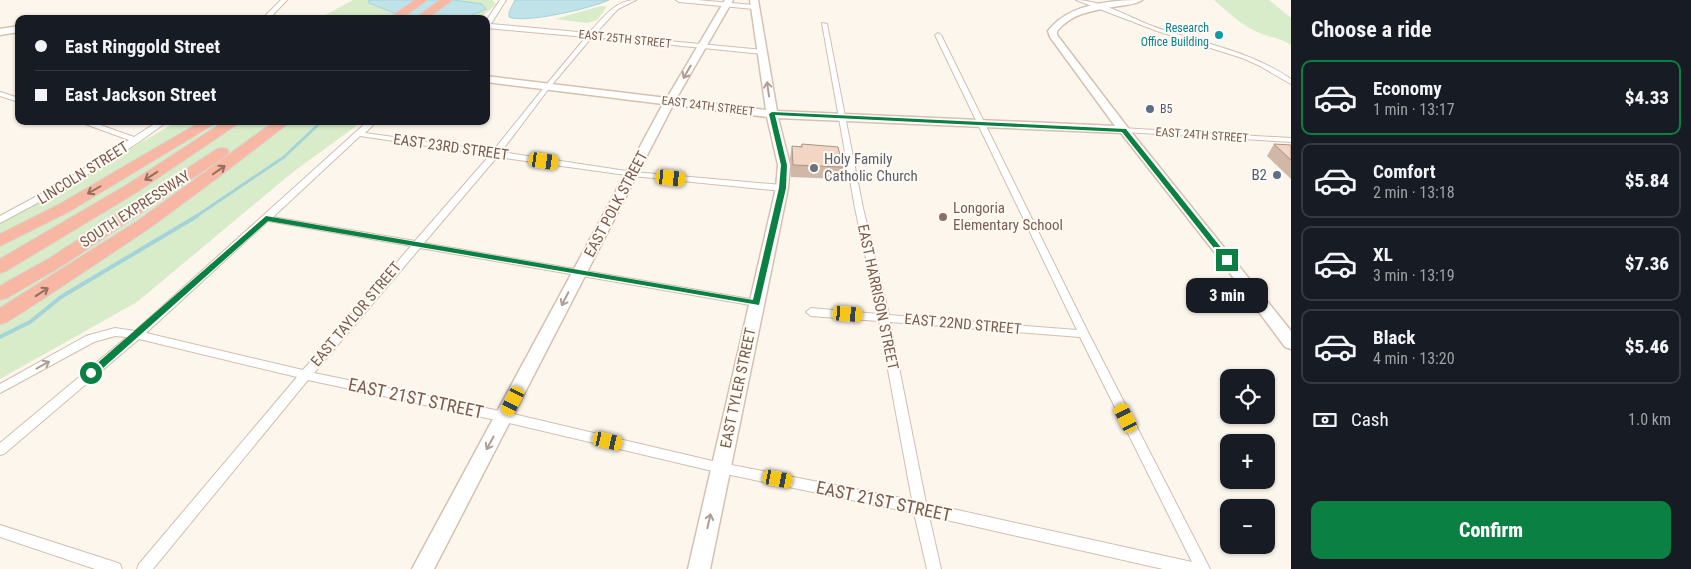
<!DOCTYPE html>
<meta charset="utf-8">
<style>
body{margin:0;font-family:"Roboto Condensed",sans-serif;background:#242831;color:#f1f3f6;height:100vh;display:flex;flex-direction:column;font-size:19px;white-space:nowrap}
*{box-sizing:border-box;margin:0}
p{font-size:16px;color:#9ea1a6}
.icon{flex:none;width:28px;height:28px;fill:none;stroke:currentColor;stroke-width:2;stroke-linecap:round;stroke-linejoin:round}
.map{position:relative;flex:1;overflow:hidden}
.side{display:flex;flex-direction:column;background:#171b24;width:400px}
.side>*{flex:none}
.top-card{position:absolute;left:15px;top:15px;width:475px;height:110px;border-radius:10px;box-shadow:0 1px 4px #0004;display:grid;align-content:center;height:110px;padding:0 20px;background:#171b24}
.tools{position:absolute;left:1220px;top:369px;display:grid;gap:10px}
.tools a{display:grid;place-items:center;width:55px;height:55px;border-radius:10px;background:#171b24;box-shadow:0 1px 4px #0004;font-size:25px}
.end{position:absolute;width:22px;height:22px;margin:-11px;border:6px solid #0b8043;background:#fff;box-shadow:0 0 0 2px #fff}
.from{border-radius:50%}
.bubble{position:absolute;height:35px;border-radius:10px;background:#171b24;box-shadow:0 1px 4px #0004;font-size:16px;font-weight:800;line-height:35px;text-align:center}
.car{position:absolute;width:15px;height:30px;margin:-15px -8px;border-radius:6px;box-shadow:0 0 4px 1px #0007;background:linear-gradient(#f5c518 24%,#345 0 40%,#f5c518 0 76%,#345 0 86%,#f5c518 0)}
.top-card b{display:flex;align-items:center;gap:18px;height:48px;font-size:19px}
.top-card b+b{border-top:1px solid #363941}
.top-card i{width:12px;height:12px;background:#f1f3f6}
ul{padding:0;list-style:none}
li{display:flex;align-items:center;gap:15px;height:75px;margin:0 10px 8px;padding:0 10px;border:2px solid #363941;border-radius:10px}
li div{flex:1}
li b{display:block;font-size:19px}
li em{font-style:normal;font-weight:800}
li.selected{border-color:#0b8043}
li>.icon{width:45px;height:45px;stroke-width:1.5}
h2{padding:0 20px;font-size:22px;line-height:60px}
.pay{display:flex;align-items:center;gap:12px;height:55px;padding:0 20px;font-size:19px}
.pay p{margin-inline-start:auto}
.cta{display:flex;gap:10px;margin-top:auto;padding:10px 20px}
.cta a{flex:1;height:58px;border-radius:10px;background:#0b8043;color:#fff;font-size:20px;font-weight:800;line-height:58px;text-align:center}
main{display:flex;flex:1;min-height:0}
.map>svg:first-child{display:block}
.green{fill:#d8ecc9}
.water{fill:#bfe3e8;stroke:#a5d3da}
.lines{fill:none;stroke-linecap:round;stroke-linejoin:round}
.stream-far1{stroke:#a5d3da;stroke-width:3}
.stream{stroke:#a5d3da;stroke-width:4}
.street-casing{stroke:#d1beb0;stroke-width:2}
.secondary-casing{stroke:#d6c0b0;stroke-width:3}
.highway-casing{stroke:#dad1cd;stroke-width:2}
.street{fill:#fff;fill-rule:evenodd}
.secondary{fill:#fff;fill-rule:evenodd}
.highway{fill:#f7b7a3;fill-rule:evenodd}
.wall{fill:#d1b7a8}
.building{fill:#f3d5c3;stroke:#aa9588}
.oneway{stroke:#af9d94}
.oneway2{stroke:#936e5e}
.route{fill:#0b8043}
.culture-dot{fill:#0f9aa8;stroke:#fffaf3;stroke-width:2}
.service-dot{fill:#5c6f8a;stroke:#fffaf3;stroke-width:2}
.worship-dot{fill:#6b7280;stroke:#fffaf3;stroke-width:2}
.education-dot{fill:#8d6e63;stroke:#fffaf3;stroke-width:2}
.labels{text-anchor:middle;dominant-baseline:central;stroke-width:4;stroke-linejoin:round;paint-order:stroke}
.far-culture-label{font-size:12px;fill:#0d838f;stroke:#fffaf3;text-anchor:end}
.far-street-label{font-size:12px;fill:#7a5c4d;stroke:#fffaf3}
.far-service-label{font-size:12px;fill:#4e5e75;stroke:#fffaf3;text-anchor:start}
.street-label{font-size:15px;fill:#7a5c4d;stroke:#fffaf3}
.worship-label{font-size:15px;fill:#5b616d;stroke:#fffaf3;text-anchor:start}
.service-label{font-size:15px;fill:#4e5e75;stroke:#fffaf3;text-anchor:end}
.education-label{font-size:15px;fill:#785e54;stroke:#fffaf3;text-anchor:start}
.near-street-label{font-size:18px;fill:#7a5c4d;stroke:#fffaf3}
</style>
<main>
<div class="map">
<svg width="1291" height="569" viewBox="0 0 1291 569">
<rect width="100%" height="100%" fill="#fdf6ec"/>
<!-- green -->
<g class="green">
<polygon points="353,0 368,0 369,3 408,19 318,19"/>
<polygon points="453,0 492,0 496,4 479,19 463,19 474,15 464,2"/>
<path d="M1214,0H1269L1291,18V45C1280,38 1273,38 1262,34C1244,28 1228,12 1214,0Z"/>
<polygon points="601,6 607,7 597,20 587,23 555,19"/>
<polygon points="178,121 363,121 293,172 137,302 0,379 0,224"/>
</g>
<!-- water -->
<g class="water">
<polygon points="368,0 453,0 482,4 486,9 463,19 409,19 369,3"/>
<path d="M515,0H609C592,8 525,24 509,17V12Z"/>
</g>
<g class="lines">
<!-- stream-far1 -->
<polyline class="stream-far1" points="195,217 284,157 322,121"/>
<!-- stream -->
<polyline class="stream" points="0,337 30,322 61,297 197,216"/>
<!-- street casing -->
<g class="street-casing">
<g id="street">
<polygon points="281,0 287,0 269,19 262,19"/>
<path d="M500,0H506L491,24L589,33C602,19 615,0 636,0L618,9L595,34L763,50L766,52L763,54L592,37L550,87L501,152L633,172L782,185L786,188L782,191L633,176L497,157L424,243L756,300L761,303L756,306L420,248L314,373L505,412L721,463L912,500L879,321L811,316L806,312L811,308L878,314L855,208L822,23L827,24L863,208L889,315L1077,330L935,35L938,33L941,35L1089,334L1210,569H1163L929,516L941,569H927L914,513L721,473L505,422L308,380L153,569H137L139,564L297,377L139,339L4,454L0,455V443L127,337L115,336L94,342L0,393V384L86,336L115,328L135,331L368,121H377L365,133L493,151L546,85L586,37L486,28V21ZM360,136L490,155L415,241L273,217ZM268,221L411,246L303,370L146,333ZM890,322L1080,337L1192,562L926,503Z"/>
<polygon points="676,0 697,0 754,5 757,7 754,9 679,2"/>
<path d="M1076,0C1100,0 1129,17 1152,26C1199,43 1249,50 1291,79V84L1258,65L1242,58L1157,31Z"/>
<polygon points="0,92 19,98 19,102 0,96"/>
<polygon points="77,121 89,121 134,137 159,121 168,121 139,142 69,186 0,223 0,216 63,182 129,140"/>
<polygon points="1121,128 1291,138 1291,142 1124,132 1121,132"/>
<polygon points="0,525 115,562 120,564 122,569 95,569 0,537"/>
</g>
</g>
<!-- secondary casing -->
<g class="secondary-casing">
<g id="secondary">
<path d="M725,0H733L676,99L766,110L750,0H758L777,111L1115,126L1050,37L1048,31C1068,4 1110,0 1142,0C1136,4 1127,5 1119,6C1096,10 1073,12 1057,31V35L1128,128L1291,331V349L1285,347L1212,249L1121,133L778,118L790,165L788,188L710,569H688L776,188L778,165L767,117L673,105L434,569H412L663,104L486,82V76L667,98Z"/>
<polygon points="19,26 19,32 0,35 0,29"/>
</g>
</g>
<!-- highway casing -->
<g class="highway-casing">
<g id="highway">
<polygon points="415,0 427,0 401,19 388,19"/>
<polygon points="440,0 452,0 427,19 414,19"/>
<polygon points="202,121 219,121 70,211 0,246 0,234 58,205"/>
<polygon points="225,121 242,121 137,192 6,271 0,273 0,259 125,186"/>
<polygon points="275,121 291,121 220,176 151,227 43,299 7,322 0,324 0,308 139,220"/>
<polygon points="222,148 227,149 229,152 227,155 62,266 7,298 0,300 0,286 50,258 217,149"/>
</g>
</g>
<!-- street -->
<use href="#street" class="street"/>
<!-- secondary -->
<use href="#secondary" class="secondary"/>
<!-- highway -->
<use href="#highway" class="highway"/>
</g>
<!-- wall -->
<g class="wall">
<polygon points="802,144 843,167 840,179 791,177 790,158 792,146 801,146"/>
<polygon points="1274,144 1291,145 1291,179 1267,156"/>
</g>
<!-- building -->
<g class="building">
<polygon points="802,144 838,147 843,167 793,165 792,146 802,147"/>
<polygon points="1274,144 1291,145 1291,160"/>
</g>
<!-- one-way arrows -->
<defs><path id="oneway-shaft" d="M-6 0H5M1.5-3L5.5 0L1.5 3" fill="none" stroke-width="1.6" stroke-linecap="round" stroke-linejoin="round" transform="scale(1.25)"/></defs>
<g class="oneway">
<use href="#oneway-shaft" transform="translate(687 72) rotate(120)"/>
<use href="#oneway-shaft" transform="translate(768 89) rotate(-98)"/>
<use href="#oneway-shaft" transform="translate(565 299) rotate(117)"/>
<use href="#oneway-shaft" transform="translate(43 365) rotate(-29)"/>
<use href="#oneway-shaft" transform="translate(490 443) rotate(119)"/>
<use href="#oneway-shaft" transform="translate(709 521) rotate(-77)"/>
</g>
<g class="oneway2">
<use href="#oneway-shaft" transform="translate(219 170) rotate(-35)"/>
<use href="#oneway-shaft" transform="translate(151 176) rotate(147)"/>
<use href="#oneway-shaft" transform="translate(94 190) rotate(150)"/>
<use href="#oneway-shaft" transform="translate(42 292) rotate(-33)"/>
</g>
<!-- route -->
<polygon class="route" points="772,112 1126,129 1231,260 1225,262 1122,132 775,115 787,165 786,188 759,305 268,221 94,376 88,376 86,373 266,216 753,300 779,188 781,165 769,114"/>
<!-- markers -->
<circle class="culture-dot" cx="1219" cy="35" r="5"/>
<g class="service-dot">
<circle cx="1150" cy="109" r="5"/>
<circle cx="1277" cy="175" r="5"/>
</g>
<circle class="worship-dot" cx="814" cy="168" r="5"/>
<circle class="education-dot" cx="943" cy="217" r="5"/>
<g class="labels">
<!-- far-culture labels -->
<g class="far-culture-label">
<text x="1209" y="28">Research<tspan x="1209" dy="14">Office Building</tspan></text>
</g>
<!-- far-street labels -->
<g class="far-street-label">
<text transform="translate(625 39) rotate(6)">EAST 25TH STREET</text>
<text transform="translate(708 106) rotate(7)">EAST 24TH STREET</text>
<text transform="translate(1202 135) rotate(4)">EAST 24TH STREET</text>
</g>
<!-- far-service labels -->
<g class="far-service-label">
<text x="1160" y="109">B5</text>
</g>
<!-- street labels -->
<g class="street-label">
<text transform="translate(451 147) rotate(8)">EAST 23RD STREET</text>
<text transform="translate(83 173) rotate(-32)">LINCOLN STREET</text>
<text transform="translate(616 204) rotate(-62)">EAST POLK STREET</text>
<text transform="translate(135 209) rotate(-33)">SOUTH EXPRESSWAY</text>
<text transform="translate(878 297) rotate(78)">EAST HARRISON STREET</text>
<text transform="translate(356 314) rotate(-50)">EAST TAYLOR STREET</text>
<text transform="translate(963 324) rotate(5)">EAST 22ND STREET</text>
<text transform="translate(738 388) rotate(-78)">EAST TYLER STREET</text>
</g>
<!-- worship labels -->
<g class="worship-label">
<text x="824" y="159">Holy Family<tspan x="824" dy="17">Catholic Church</tspan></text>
</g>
<!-- service labels -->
<g class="service-label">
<text x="1267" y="175">B2</text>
</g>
<!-- education labels -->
<g class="education-label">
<text x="953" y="208">Longoria<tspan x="953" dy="17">Elementary School</tspan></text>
</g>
<!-- near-street labels -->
<g class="near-street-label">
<text transform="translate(416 398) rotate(12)">EAST 21ST STREET</text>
<text transform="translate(884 501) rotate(12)">EAST 21ST STREET</text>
</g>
</g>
</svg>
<div class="tools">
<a><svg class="icon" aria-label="locate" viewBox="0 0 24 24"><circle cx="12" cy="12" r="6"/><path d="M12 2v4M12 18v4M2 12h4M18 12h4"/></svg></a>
<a>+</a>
<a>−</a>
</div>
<i class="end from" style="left:91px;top:373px"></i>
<i class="end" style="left:1227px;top:260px"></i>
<div class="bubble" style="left:1186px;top:278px;width:82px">3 min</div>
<i class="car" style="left:544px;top:161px;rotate:98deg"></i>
<i class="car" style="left:671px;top:178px;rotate:96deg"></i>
<i class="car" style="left:848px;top:314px;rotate:94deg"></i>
<i class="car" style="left:513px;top:401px;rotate:207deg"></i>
<i class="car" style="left:1126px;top:418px;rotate:333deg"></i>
<i class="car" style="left:608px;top:441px;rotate:103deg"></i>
<i class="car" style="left:778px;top:479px;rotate:101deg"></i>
<div class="top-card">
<b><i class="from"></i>East Ringgold Street</b>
<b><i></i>East Jackson Street</b>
</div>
</div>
<section class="side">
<h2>Choose a ride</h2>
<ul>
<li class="selected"><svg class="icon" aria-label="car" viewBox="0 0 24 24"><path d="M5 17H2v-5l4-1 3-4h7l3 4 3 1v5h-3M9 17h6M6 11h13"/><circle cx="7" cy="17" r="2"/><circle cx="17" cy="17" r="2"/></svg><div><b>Economy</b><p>1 min · 13:17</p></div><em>$4.33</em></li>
<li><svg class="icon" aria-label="car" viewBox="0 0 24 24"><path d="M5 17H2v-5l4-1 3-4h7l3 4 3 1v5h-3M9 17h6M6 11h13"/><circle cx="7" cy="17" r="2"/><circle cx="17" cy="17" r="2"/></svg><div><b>Comfort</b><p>2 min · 13:18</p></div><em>$5.84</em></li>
<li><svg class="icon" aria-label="car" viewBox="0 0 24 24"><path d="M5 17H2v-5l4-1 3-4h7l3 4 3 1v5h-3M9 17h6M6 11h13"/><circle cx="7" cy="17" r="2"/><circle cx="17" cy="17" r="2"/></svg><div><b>XL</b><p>3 min · 13:19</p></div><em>$7.36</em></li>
<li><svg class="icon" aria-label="car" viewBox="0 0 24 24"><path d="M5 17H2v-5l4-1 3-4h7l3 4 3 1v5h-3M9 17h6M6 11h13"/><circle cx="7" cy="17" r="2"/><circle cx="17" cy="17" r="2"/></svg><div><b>Black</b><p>4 min · 13:20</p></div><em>$5.46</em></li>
</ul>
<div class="pay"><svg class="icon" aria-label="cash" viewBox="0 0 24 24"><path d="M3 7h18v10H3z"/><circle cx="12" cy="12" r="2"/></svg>Cash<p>1.0 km</p></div>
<div class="cta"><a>Confirm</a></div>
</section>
</main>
